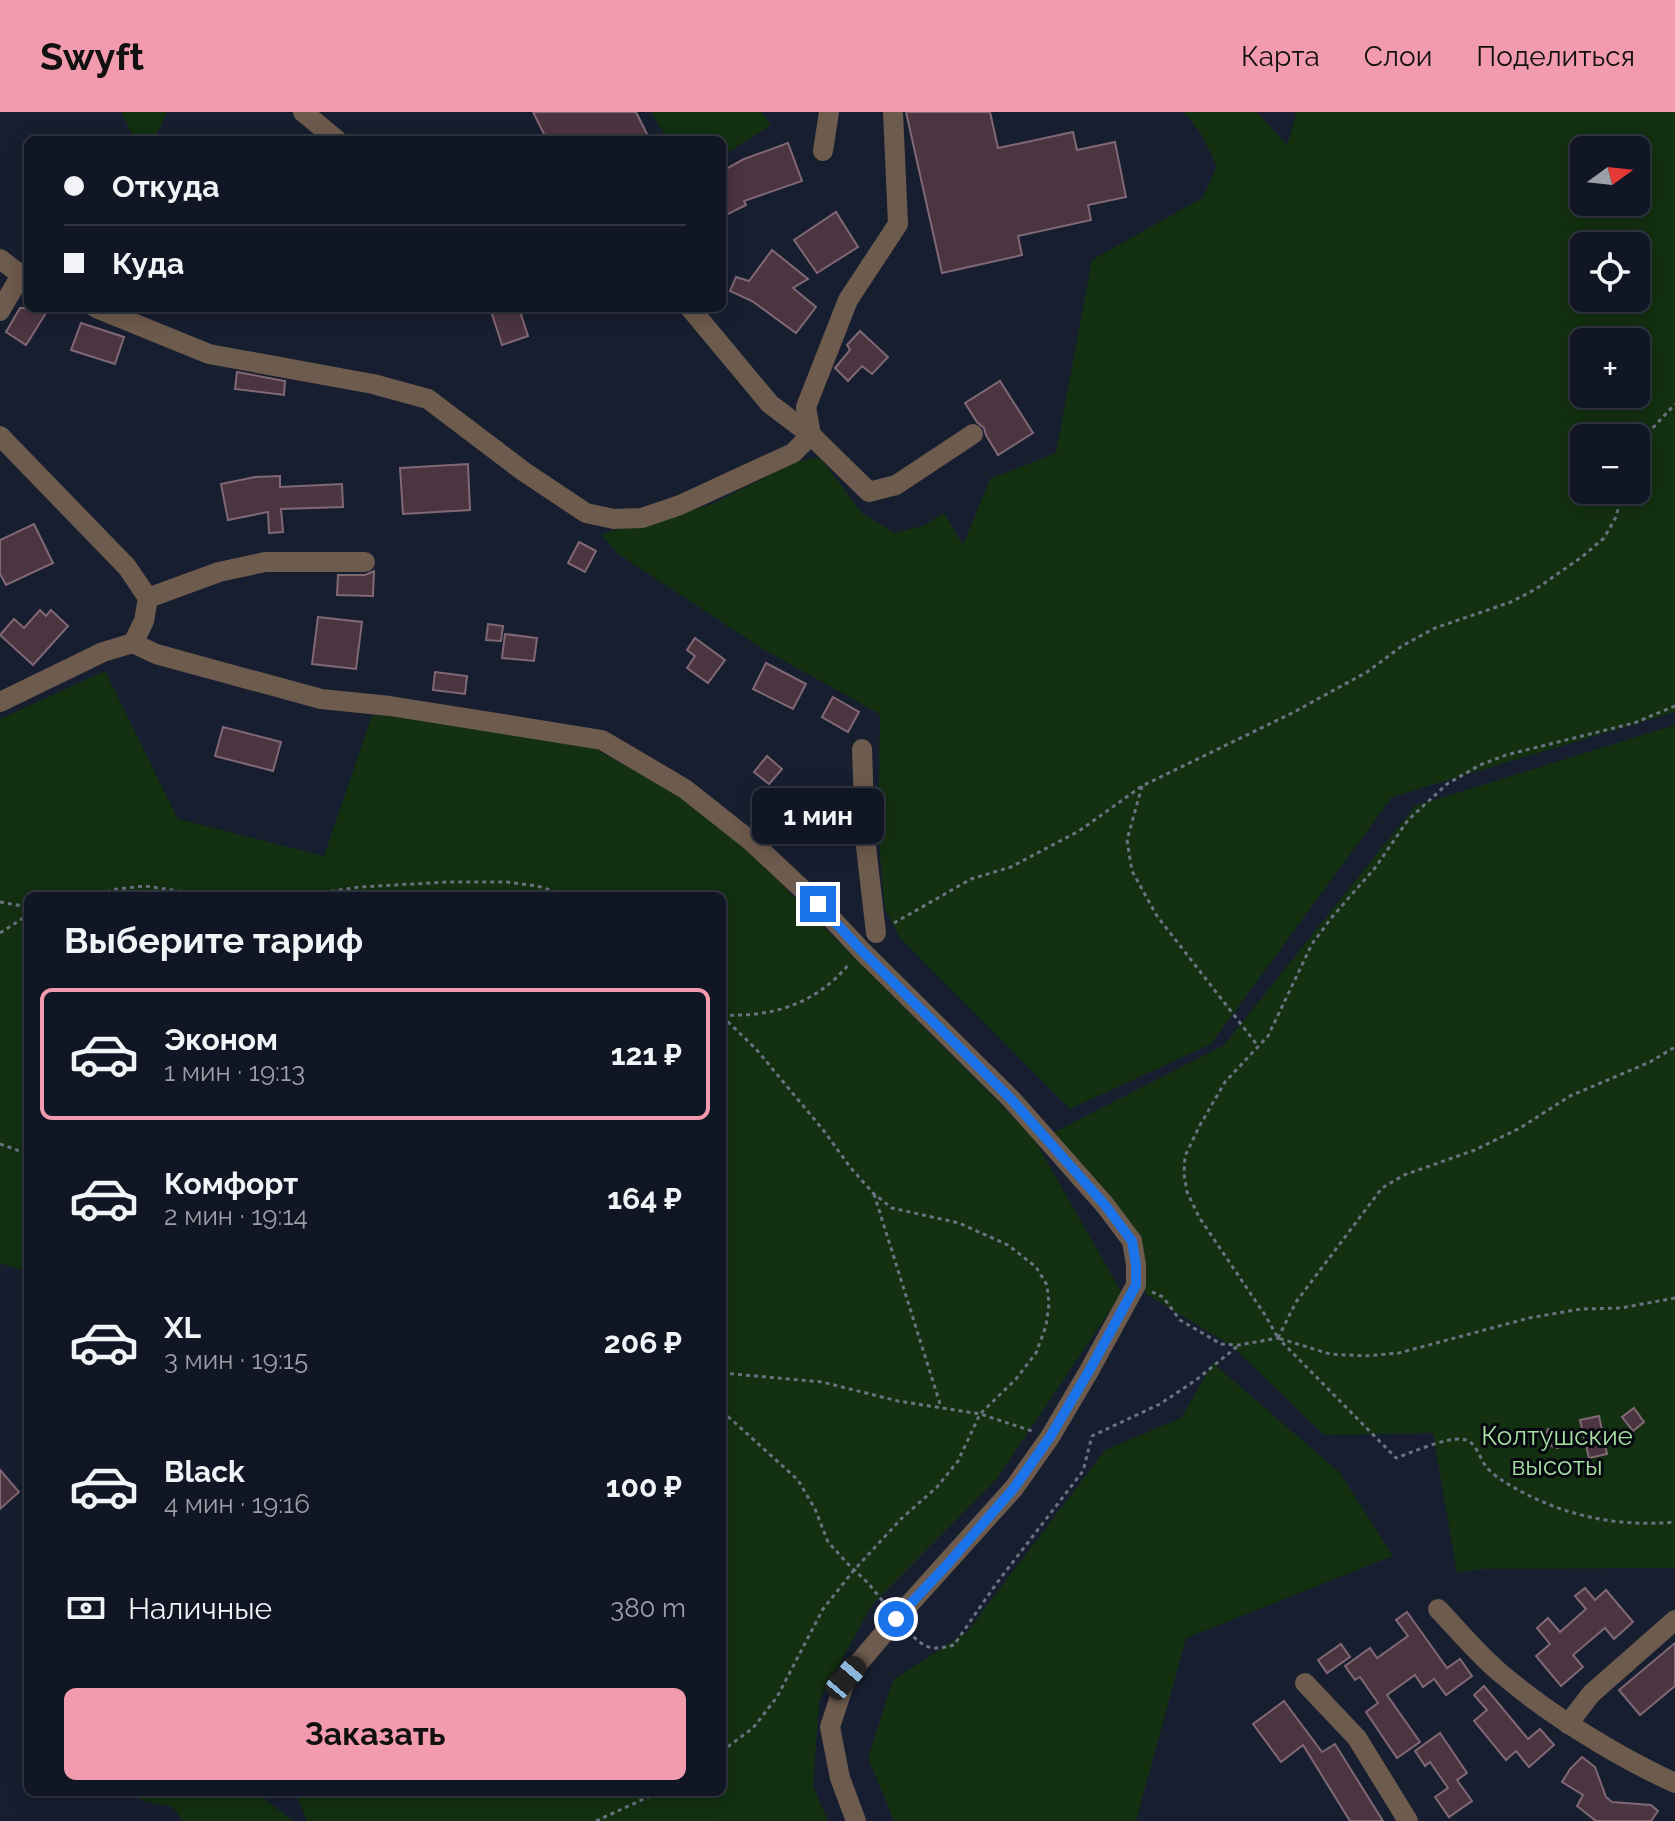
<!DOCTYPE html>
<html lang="ru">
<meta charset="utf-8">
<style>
body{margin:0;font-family:Raleway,sans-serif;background:#1e2331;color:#f1f3f6;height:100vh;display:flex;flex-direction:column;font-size:30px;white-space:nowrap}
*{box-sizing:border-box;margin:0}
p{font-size:26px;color:#9c9fa6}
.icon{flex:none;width:44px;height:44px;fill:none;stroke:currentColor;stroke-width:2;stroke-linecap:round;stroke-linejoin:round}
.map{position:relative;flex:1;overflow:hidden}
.side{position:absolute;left:24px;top:780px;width:702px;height:904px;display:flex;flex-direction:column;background:#111624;border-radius:12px;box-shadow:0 4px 20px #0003,0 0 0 2px #303541}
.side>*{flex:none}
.hud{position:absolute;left:24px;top:24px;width:702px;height:176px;border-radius:12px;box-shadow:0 4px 20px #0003,0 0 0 2px #303541;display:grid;align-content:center;height:176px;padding:0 40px;background:#111624}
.needle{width:52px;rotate:75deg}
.fabs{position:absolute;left:1570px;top:24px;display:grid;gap:16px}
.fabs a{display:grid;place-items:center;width:80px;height:80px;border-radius:12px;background:#111624;box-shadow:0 4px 20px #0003,0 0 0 2px #303541;font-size:40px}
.end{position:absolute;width:36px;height:36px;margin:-18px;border:10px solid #1a73e8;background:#fff;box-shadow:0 0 0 4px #fff}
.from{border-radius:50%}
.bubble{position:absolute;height:56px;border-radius:12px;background:#111624;box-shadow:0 4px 20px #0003,0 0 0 2px #303541;font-size:26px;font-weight:700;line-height:56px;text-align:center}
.car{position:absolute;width:24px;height:48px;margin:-24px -12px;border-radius:10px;box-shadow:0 0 6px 2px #0007;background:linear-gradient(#222 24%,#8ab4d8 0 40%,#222 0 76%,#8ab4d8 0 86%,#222 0)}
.hud b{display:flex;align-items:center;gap:28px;height:76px;font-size:30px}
.hud b+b{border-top:2px solid #303541}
.hud i{width:20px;height:20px;background:#f1f3f6}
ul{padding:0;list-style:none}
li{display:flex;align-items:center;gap:24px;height:132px;margin:0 16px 12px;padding:0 24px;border:4px solid transparent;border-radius:12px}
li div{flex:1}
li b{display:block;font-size:30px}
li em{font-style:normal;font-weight:700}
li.active{border-color:#f29aae}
li>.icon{width:72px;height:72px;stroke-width:1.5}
h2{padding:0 40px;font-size:36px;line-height:96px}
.pay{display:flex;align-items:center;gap:20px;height:88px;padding:0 40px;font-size:30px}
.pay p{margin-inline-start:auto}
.primary-button{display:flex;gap:16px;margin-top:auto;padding:16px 40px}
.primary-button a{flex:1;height:92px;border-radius:12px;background:#f29aae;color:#111;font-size:32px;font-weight:700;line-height:92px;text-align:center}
header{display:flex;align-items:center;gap:48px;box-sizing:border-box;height:112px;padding:0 40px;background:#f29aae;color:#111}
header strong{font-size:38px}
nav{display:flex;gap:44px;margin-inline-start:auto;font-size:28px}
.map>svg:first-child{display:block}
.green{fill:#133011;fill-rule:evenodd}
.building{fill:#4b3540;stroke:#806874;stroke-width:2}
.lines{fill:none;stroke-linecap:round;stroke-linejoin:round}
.path{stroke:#6b7281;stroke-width:3;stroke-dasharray:4 4;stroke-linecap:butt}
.minor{stroke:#6d5b4d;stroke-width:20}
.route{stroke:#1a73e8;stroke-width:10}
.labels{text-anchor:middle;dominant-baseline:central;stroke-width:6;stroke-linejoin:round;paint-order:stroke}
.park-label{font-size:26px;fill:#a7dfa2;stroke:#060810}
</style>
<header>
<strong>Swyft</strong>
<nav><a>Карта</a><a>Слои</a><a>Поделиться</a></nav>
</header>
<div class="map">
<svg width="1675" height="1709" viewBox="0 0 1675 1709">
<rect width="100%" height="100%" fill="#171e30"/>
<!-- green -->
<g class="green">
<polygon points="121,0 167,0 154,28 135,28"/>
<polygon points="651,0 762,0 771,13 722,44 722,28 668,28"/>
<path d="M1184,0H1257L1287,33L1296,3L1294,0H1675V600L1392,685L1211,932L1070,997L901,827L885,798L878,721L880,602L761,536L617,441L601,422L666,406L712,392L796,350L820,345L862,401L894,421L923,414L944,401L963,433L990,367L1056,341L1092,148L1202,86L1217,55L1203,25ZM1584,38H1636V90H1584ZM1584,134H1636V186H1584ZM1584,230H1636V282H1584ZM1584,326H1636V378H1584Z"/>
<polygon points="105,559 178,707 324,744 372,603 465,610 594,636 680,685 750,737 785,776 1033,1025 1122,1181 996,1368 872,1493 819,1589 813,1674 828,1709 307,1709 295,1680 722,1680 722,784 28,784 28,1160 0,1151 0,607"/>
<polygon points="1675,613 1675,1456 1481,1457 1457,1461 1433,1321 1324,1323 1232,1234 1146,1182 1127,1122 1051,1022 1224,933 1415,694"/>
<polygon points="1213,1251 1340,1361 1393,1444 1186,1526 1136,1709 894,1709 868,1646 893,1568 967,1520 1105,1338 1181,1306"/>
<polygon points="124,1680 256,1680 293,1709 183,1709 173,1695 144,1689"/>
</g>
<!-- building -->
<g class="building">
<polygon points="533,0 636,0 650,28 547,28"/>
<polygon points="906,0 990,0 998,36 1073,20 1077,38 1115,30 1126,85 1088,93 1091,108 1018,124 1022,143 942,161"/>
<polygon points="788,31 802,69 744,89 746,93 722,105 722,59 744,47"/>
<polygon points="836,100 858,135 817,161 794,128"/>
<polygon points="772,138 808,167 793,176 816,195 796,221 752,189 730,179 736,165 749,169"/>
<polygon points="20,196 49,196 26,233 6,220"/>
<polygon points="490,196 519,196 528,224 502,233"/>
<polygon points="81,211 124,225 115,252 71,238"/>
<polygon points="860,219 888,245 872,262 862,254 848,269 835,256 850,238 847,233"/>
<polygon points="237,260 285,269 284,283 235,277"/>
<polygon points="1000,269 1033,321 998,343 986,323 984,316 977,310 965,291"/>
<polygon points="468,352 470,398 403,402 400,356"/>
<polygon points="280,364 280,375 342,372 343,395 281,397 283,420 269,421 268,400 228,408 221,372 255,365"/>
<polygon points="34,412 53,451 6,473 0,462 0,428"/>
<polygon points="579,430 596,439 585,460 568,451"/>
<polygon points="374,459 373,484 337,483 338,463 365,463"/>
<polygon points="40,498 46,504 51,498 68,514 33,553 0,523 14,507 24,516"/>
<polygon points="318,505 362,510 356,557 312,552"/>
<polygon points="488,512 503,514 501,529 486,528"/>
<polygon points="505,522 537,526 534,549 502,546"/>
<polygon points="695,526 725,548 708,571 687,556 695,544 687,538"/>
<polygon points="766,551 806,572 793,597 753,577"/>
<polygon points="435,560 467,564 465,582 433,578"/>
<polygon points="833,585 859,600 848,620 822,605"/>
<polygon points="223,615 281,630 273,659 215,644"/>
<polygon points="767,644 782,657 769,672 754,660"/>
<polygon points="1634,1296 1644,1310 1633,1319 1622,1305"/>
<polygon points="1599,1304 1607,1342 1589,1346 1580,1308"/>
<polygon points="1548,1317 1563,1321 1558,1336 1543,1331"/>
<polygon points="0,1358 19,1380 0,1397"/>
<polygon points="1585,1476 1595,1488 1606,1478 1633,1510 1614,1527 1605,1516 1573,1543 1583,1555 1561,1574 1536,1544 1550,1532 1537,1516 1548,1506 1560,1520 1586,1497 1575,1484"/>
<polygon points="1407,1500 1447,1556 1460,1547 1472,1564 1446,1583 1434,1567 1423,1575 1415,1563 1387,1583 1420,1630 1397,1646 1366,1600 1378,1591 1360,1565 1355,1568 1345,1554 1370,1536 1377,1546 1408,1524 1396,1508"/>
<polygon points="1675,1531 1675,1574 1640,1603 1619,1578"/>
<polygon points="1341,1532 1350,1545 1327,1561 1318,1548"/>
<polygon points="1484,1574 1528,1627 1540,1617 1554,1633 1529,1655 1516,1639 1506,1648 1474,1609 1487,1598 1474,1583"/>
<polygon points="1284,1589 1322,1640 1335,1632 1383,1709 1350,1709 1303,1633 1281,1650 1253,1612"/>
<polygon points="1440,1621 1467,1661 1457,1668 1472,1689 1449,1705 1435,1685 1448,1676 1430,1650 1425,1654 1415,1639"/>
<polygon points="1582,1645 1595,1655 1606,1685 1612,1690 1651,1693 1658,1699 1651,1709 1596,1709 1577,1694 1583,1683 1562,1670 1570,1657"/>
</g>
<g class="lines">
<!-- path -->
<g class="path">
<polyline points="1636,343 1648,321 1675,292"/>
<polyline points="1675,594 1634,611 1506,643 1480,653 1447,672 1408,708 1375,756 1332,805 1312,832 1268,924 1225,970 1200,1013 1185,1044 1184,1062 1187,1080 1199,1105 1265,1203 1278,1226 1330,1242 1365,1244 1399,1241 1529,1206 1581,1197 1621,1196 1675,1186"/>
<polyline points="1142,674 1127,728 1132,759 1157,804 1258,934"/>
<polyline points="91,784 117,777 145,774 212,784"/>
<polyline points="299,784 360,775 448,770 507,770 537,774 570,784"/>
<polyline points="0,790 28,795"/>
<polyline points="894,811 971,767 1011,755 1079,719 1142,674 1294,600 1367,560 1402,534 1435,516 1511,490 1536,477 1583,444 1604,426 1616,405 1623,378"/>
<polyline points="0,821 28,803"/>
<path d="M722,903C774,905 816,892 850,851"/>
<polyline points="722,904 756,937 824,1019 850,1055 874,1082 892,1096 959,1111 1008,1133 1036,1155 1047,1173 1049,1192 1046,1214 1036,1241 1016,1267 980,1302 958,1349 937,1375 902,1406 854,1458 823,1497 777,1585 753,1616 722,1639"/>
<polyline points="0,1032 28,1042"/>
<polyline points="874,1082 941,1295"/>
<path d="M1152,1180L1163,1185L1180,1208L1221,1232L1239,1233L1278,1226L1396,1346C1413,1340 1444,1326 1461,1327C1476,1328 1478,1343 1485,1353C1489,1359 1497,1365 1503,1369C1555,1402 1615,1416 1675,1410"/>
<polyline points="1278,1226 1296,1190 1382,1076 1404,1063 1475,1038 1520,1016 1570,984 1650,950 1675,935"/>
<polyline points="722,1261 822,1270 898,1289 980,1302 1032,1319"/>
<polyline points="722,1299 798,1368 815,1397 828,1430 847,1451 868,1471 885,1492"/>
<path d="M908,1519C925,1537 931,1539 954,1533L996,1472L1083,1359L1092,1324L1160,1292L1196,1268L1239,1233"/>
<polyline points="596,1709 659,1680"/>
</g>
<!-- minor -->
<g class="minor">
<polyline points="303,0 337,28"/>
<polyline points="823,39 829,0"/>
<polyline points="0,147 21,163 0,199"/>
<polyline points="96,196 209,242 373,272 428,287 523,359 586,401 614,407 642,406 680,393 793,341 811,323 806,295 848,188 898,112 893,0"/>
<polyline points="690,196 770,292 811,323 869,380 896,373 973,322"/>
<polyline points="0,324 127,455 148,486 144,509 133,531 103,540 0,590"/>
<polyline points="148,486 219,460 265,450 365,450"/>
<polyline points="133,531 156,542 321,587 390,594 602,628 685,677 752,730 818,792 861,838 1012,988 1105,1093 1132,1129 1136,1153 1136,1173 1089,1259 1050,1325 1014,1376 896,1507 846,1566 830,1615 840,1666 856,1709"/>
<polyline points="862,637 865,726 876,821"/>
<path d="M1438,1497C1458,1518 1477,1541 1498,1559C1548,1602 1616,1644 1675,1671"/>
<polyline points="1305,1571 1357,1626 1408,1709"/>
<polyline points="1568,1612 1591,1582 1675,1508"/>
</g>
</g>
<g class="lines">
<!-- route -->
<polyline class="route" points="818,792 861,838 1012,988 1105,1093 1132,1129 1136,1153 1136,1173 1089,1259 1050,1325 1014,1376 945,1455 896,1507"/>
</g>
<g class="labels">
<!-- park labels -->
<g class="park-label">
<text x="1557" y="1324">Колтушские<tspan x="1557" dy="30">высоты</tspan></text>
</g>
</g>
</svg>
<div class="fabs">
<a><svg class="needle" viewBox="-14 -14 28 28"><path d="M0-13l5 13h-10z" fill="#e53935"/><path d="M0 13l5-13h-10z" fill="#9c9fa6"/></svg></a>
<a><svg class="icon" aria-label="locate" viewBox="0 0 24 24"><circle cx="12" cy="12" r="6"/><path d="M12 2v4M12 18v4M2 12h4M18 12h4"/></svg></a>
<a>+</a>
<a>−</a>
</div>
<i class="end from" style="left:896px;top:1507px"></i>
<i class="end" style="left:818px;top:792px"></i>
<div class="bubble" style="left:752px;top:676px;width:132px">1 мин</div>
<i class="car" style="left:846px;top:1566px;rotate:40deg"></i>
<div class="hud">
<b><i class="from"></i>Откуда</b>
<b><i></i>Куда</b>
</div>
<section class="side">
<h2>Выберите тариф</h2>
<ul>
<li class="active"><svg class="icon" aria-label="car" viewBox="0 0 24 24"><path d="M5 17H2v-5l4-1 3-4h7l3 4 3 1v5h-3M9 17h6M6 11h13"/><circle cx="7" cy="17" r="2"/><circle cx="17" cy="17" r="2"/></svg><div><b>Эконом</b><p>1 мин · 19:13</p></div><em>121 ₽</em></li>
<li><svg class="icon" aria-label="car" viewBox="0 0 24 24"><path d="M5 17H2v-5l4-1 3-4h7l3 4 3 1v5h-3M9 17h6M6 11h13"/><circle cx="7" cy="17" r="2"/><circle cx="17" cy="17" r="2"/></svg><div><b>Комфорт</b><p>2 мин · 19:14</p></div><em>164 ₽</em></li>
<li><svg class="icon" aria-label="car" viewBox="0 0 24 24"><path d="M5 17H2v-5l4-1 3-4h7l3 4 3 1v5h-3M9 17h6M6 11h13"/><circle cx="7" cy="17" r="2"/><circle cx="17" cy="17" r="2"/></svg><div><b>XL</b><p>3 мин · 19:15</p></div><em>206 ₽</em></li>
<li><svg class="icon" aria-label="car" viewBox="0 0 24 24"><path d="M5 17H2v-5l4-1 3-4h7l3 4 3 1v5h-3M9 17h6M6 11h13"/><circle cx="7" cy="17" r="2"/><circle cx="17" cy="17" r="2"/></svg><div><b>Black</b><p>4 мин · 19:16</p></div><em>100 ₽</em></li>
</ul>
<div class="pay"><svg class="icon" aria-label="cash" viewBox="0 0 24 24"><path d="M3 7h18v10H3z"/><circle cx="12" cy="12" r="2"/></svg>Наличные<p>380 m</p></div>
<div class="primary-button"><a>Заказать</a></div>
</section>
</div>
